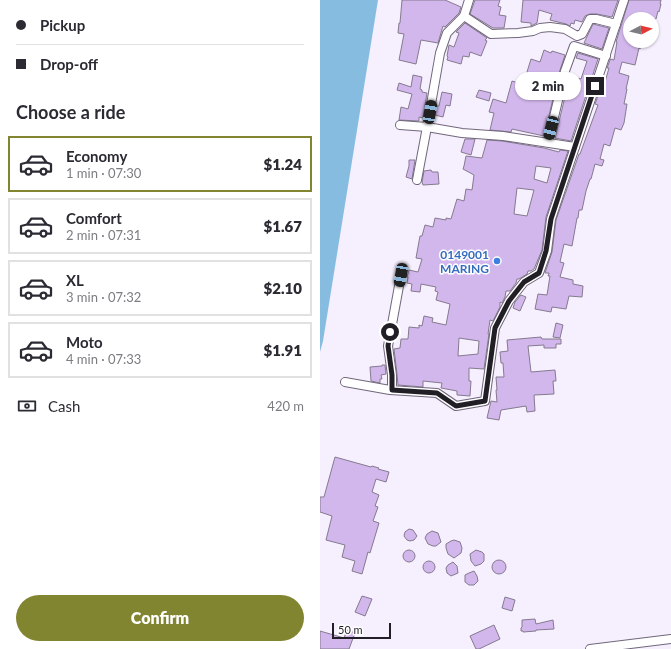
<!DOCTYPE html>
<meta charset="utf-8">
<style>
body{margin:0;font-family:Lato,sans-serif;background:#f2f2f3;color:#2b2b33;height:100vh;display:flex;flex-direction:column;font-size:15px;white-space:nowrap}
*{box-sizing:border-box;margin:0}
p{font-size:13px;color:#7c7c81}
.icon{flex:none;width:22px;height:22px;fill:none;stroke:currentColor;stroke-width:2;stroke-linecap:round;stroke-linejoin:round}
.map{position:relative;flex:1;overflow:hidden}
.side{display:flex;flex-direction:column;background:#fff;width:320px}
.side>*{flex:none}
.guide{display:grid;align-content:center;height:88px;padding:0 16px;background:#fff}
.needle{width:26px;rotate:83deg}
.tools{position:absolute;left:303px;top:12px;display:grid;gap:8px}
.tools a{display:grid;place-items:center;width:36px;height:36px;border-radius:50%;background:#fff;box-shadow:0 1px 3px #0004;font-size:20px}
.scale{position:absolute;left:12px;bottom:10px;width:59px;box-sizing:border-box;padding-left:4px;border:2px solid #221e26;border-top:0;font-size:11px;line-height:14px;white-space:nowrap;color:#221e26;-webkit-text-stroke:3px #fff;paint-order:stroke}
.end{position:absolute;width:18px;height:18px;margin:-9px;border:5px solid #221e26;background:#fff;box-shadow:0 0 0 2px #fff}
.from{border-radius:50%}
.bubble{position:absolute;height:28px;border-radius:14px;background:#fff;box-shadow:0 1px 3px #0004;font-size:13px;font-weight:800;line-height:28px;text-align:center}
.car{position:absolute;width:12px;height:24px;margin:-12px -6px;border-radius:5px;box-shadow:0 0 3px 1px #0007;background:linear-gradient(#222 24%,#8ab4d8 0 40%,#222 0 76%,#8ab4d8 0 86%,#222 0)}
.guide b{display:flex;align-items:center;gap:14px;height:38px;font-size:15px}
.guide b+b{border-top:1px solid #e1e1e2}
.guide i{width:10px;height:10px;background:#2b2b33}
ul{padding:0;list-style:none}
li{display:flex;align-items:center;gap:12px;height:56px;margin:0 8px 6px;padding:0 8px;border:2px solid #e1e1e2;border-radius:0px}
li div{flex:1}
li b{display:block;font-size:15px}
li em{font-style:normal;font-weight:800}
li.on{border-color:#82852f}
li>.icon{width:36px;height:36px;stroke-width:1.5}
h2{padding:0 16px;font-size:18px;line-height:48px}
.pay{display:flex;align-items:center;gap:10px;height:44px;padding:0 16px;font-size:15px}
.pay p{margin-inline-start:auto}
.cta{display:flex;gap:8px;margin-top:auto;padding:8px 16px}
.cta a{flex:1;height:46px;border-radius:24px;background:#82852f;color:#fff;font-size:16px;font-weight:800;line-height:46px;text-align:center}
main{display:flex;flex:1;min-height:0}
.map>svg:first-child{display:block}
.water{fill:#87bce1}
.building{fill:#d2b7ec;stroke:#857a8f;fill-rule:evenodd}
.lines{fill:none;stroke-linecap:round;stroke-linejoin:round}
.minor-casing{stroke:#71677b;stroke-width:10}
.minor{stroke:#fff;stroke-width:8}
.route{stroke:#221e26;stroke-width:5}
.shop-dot{fill:#3f7fe0;stroke:#fff;stroke-width:1.5}
.labels{text-anchor:middle;dominant-baseline:central;stroke-width:3;stroke-linejoin:round;paint-order:stroke}
.shop-label{font-size:12px;font-weight:bold;fill:#366cbe;stroke:#fff;text-anchor:end}
</style>
<main>
<section class="side">
<div class="guide">
<b><i class="from"></i>Pickup</b>
<b><i></i>Drop-off</b>
</div>
<h2>Choose a ride</h2>
<ul>
<li class="on"><svg class="icon" aria-label="car" viewBox="0 0 24 24"><path d="M5 17H2v-5l4-1 3-4h7l3 4 3 1v5h-3M9 17h6M6 11h13"/><circle cx="7" cy="17" r="2"/><circle cx="17" cy="17" r="2"/></svg><div><b>Economy</b><p>1 min · 07:30</p></div><em>$1.24</em></li>
<li><svg class="icon" aria-label="car" viewBox="0 0 24 24"><path d="M5 17H2v-5l4-1 3-4h7l3 4 3 1v5h-3M9 17h6M6 11h13"/><circle cx="7" cy="17" r="2"/><circle cx="17" cy="17" r="2"/></svg><div><b>Comfort</b><p>2 min · 07:31</p></div><em>$1.67</em></li>
<li><svg class="icon" aria-label="car" viewBox="0 0 24 24"><path d="M5 17H2v-5l4-1 3-4h7l3 4 3 1v5h-3M9 17h6M6 11h13"/><circle cx="7" cy="17" r="2"/><circle cx="17" cy="17" r="2"/></svg><div><b>XL</b><p>3 min · 07:32</p></div><em>$2.10</em></li>
<li><svg class="icon" aria-label="car" viewBox="0 0 24 24"><path d="M5 17H2v-5l4-1 3-4h7l3 4 3 1v5h-3M9 17h6M6 11h13"/><circle cx="7" cy="17" r="2"/><circle cx="17" cy="17" r="2"/></svg><div><b>Moto</b><p>4 min · 07:33</p></div><em>$1.91</em></li>
</ul>
<div class="pay"><svg class="icon" aria-label="cash" viewBox="0 0 24 24"><path d="M3 7h18v10H3z"/><circle cx="12" cy="12" r="2"/></svg>Cash<p>420 m</p></div>
<div class="cta"><a>Confirm</a></div>
</section>
<div class="map">
<svg width="351" height="649" viewBox="0 0 351 649">
<rect width="100%" height="100%" fill="#f6effe"/>
<!-- water -->
<polygon class="water" points="0,0 58,0 3,341 0,352"/>
<!-- building -->
<g class="building">
<polygon points="82,0 125,0 141,7 139,13 125,27 123,26 118,43 101,40 96,64 79,60 84,34 78,33 79,23 80,23"/>
<polygon points="155,0 180,0 178,6 181,7 179,15 186,16 184,28 173,28 150,14"/>
<polygon points="203,0 298,0 292,17 277,14 270,14 265,16 262,22 255,20 254,24 251,23 250,26 246,24 230,20 232,14 219,10 217,23 211,26 211,23 201,22"/>
<polygon points="309,0 341,0 340,4 341,4 339,12 338,11 336,19 310,19 310,41 322,41 320,49 319,48 315,65 302,62 299,73 309,76 306,89 307,89 304,104 307,104 304,123 301,130 295,128 290,146 284,144 280,159 284,160 282,166 275,164 271,179 270,179 266,191 262,210 259,210 258,218 257,218 252,246 244,244 240,262 244,263 240,277 253,280 253,284 263,286 262,297 249,296 246,309 232,307 231,312 215,309 218,294 227,295 230,276 228,276 229,273 225,273 232,252 236,220 259,154 260,154 278,105 275,104 283,82 285,82 289,68 287,68 290,60 290,59 294,60 297,42 296,42"/>
<polygon points="145,23 167,38 165,40 167,41 161,56 150,52 149,57 143,56 141,64 127,60 128,57 127,56 129,45 134,47 139,33 136,32"/>
<polygon points="273,24 289,28 282,49 264,43"/>
<polygon points="224,50 231,53 232,51 245,55 240,70 224,136 192,129 191,132 170,130 174,113 169,112 173,99 186,103 192,81 205,85 208,73 207,72 211,59 220,62"/>
<polygon points="258,53 278,59 251,141 235,138 250,76 261,79 267,61 256,58"/>
<polygon points="93,75 102,77 100,89 102,90 102,92 107,93 103,118 99,117 99,121 79,120 81,107 88,109 92,94 77,90 79,83 91,87"/>
<polygon points="159,90 171,93 169,101 156,97"/>
<polygon points="122,92 132,94 130,106 126,105 123,117 115,115 116,106 119,106"/>
<polygon points="145,139 155,139 151,155 141,152"/>
<path d="M167,140L182,141L224,148L239,152L240,150L248,151L226,217L222,250L214,269L211,271H208L207,274L199,279H197L196,283L190,291H186L185,297L182,303L180,302V307L173,321L170,320L168,334H169L164,369L149,368V381H151L150,396L137,395V391L121,388L122,383L103,381V387L78,385L77,374L74,349L80,348L81,339H88L89,327L99,328V325L102,326L104,316L113,318L112,322L126,325L130,304L116,300L118,292L115,291L116,287L101,284L100,292L91,291L92,284L87,283L88,277H87L89,270L98,272L102,259L96,258L100,236H102L105,225L113,227L115,218L126,220V218L131,219L137,199L144,201L146,189L152,190L154,175L143,169L144,166L146,156L162,158ZM216,166L231,168L227,183L214,179ZM197,188L214,190L207,216L194,214ZM139,338L159,341L158,354L138,356Z"/>
<polygon points="89,160 95,160 92,179 86,177 89,166"/>
<polygon points="111,170 112,172 118,172 119,184 103,185 102,182 104,171"/>
<polygon points="201,295 206,297 200,311 193,308 195,302"/>
<polygon points="236,323 243,325 240,338 233,337"/>
<polygon points="221,337 222,339 241,339 241,344 236,344 236,348 224,348 224,345 208,346 211,372 235,370 236,381 233,381 234,394 214,395 215,411 207,412 206,406 181,410 179,420 167,418 171,401 177,402 176,390 177,390 176,377 184,377 183,363 181,363 180,352 188,351 187,340"/>
<polygon points="62,365 65,365 66,374 61,375 62,379 60,379 60,383 51,381 50,367 62,366"/>
<polygon points="15,457 51,467 52,466 59,468 58,469 69,472 66,482 56,479 52,492 59,495 55,506 58,507 53,521 59,523 50,553 48,552 42,574 32,571 35,561 22,557 25,545 6,540 12,516 0,512 0,497 4,497"/>
<polygon points="89,529 93,530 97,536 94,540 90,541 87,540 84,536 85,532"/>
<polygon points="112,531 118,533 121,542 116,546 113,546 108,544 105,538 107,534"/>
<polygon points="134,540 140,542 142,548 141,553 134,558 128,554 126,548 126,544 131,541"/>
<polygon points="156,550 162,552 164,554 164,561 161,564 155,566 151,561 150,554"/>
<circle cx="89" cy="556" r="6"/>
<circle cx="179" cy="567" r="7"/>
<circle cx="109" cy="567" r="6"/>
<polygon points="133,562 137,566 138,573 131,576 127,573 126,568 128,565"/>
<polygon points="154,571 157,576 158,581 154,585 149,585 145,582 145,575 149,573"/>
<polygon points="42,596 52,599 45,616 35,612"/>
<polygon points="185,597 195,600 192,611 182,608"/>
<polygon points="215,619 216,624 233,620 234,629 216,630 216,631 203,632 203,631 201,631 201,628 202,627 202,620"/>
<polygon points="174,625 180,639 159,649 156,649 150,636"/>
<polygon points="27,630 35,633 29,649 0,649 0,631 24,638"/>
</g>
<g class="lines">
<!-- minor casing -->
<g class="minor-casing">
<g id="minor">
<polyline points="144,16 171,34 198,33 213,31 220,28 230,27 245,29 257,36 262,34 270,19 276,19 296,24"/>
<polyline points="80,125 107,127 142,133 183,136 255,147"/>
<polyline points="228,142 245,71 254,46 286,56"/>
<polyline points="97,180 107,127 120,53 127,33 144,16 149,0"/>
<polyline points="25,382 70,390 117,393 136,406 165,401 175,328 189,301 204,282 219,273 227,251 231,219 304,0"/>
<polyline points="72,390 72,375 68,346 81,275"/>
<polyline points="270,649 351,639"/>
</g>
</g>
<!-- minor -->
<use href="#minor" class="minor"/>
</g>
<g class="lines">
<!-- route -->
<polyline class="route" points="70,332 68,346 72,375 72,390 117,393 136,406 165,401 175,328 189,301 204,282 219,273 226,251 231,219 275,86"/>
</g>
<!-- markers -->
<circle class="shop-dot" cx="177" cy="261" r="4"/>
<g class="labels">
<!-- shop labels -->
<g class="shop-label">
<text x="169" y="254">0149001<tspan x="169" dy="14">MARING</tspan></text>
</g>
</g>
</svg>
<div class="tools">
<a><svg class="needle" viewBox="-14 -14 28 28"><path d="M0-13l5 13h-10z" fill="#e53935"/><path d="M0 13l5-13h-10z" fill="#7c7c81"/></svg></a>
</div>
<div class="scale">50 m</div>
<i class="end from" style="left:70px;top:332px"></i>
<i class="end" style="left:275px;top:86px"></i>
<div class="bubble" style="left:195px;top:72px;width:66px">2 min</div>
<i class="car" style="left:110px;top:112px;rotate:10deg"></i>
<i class="car" style="left:231px;top:128px;rotate:194deg"></i>
<i class="car" style="left:81px;top:275px;rotate:190deg"></i>
</div>
</main>
